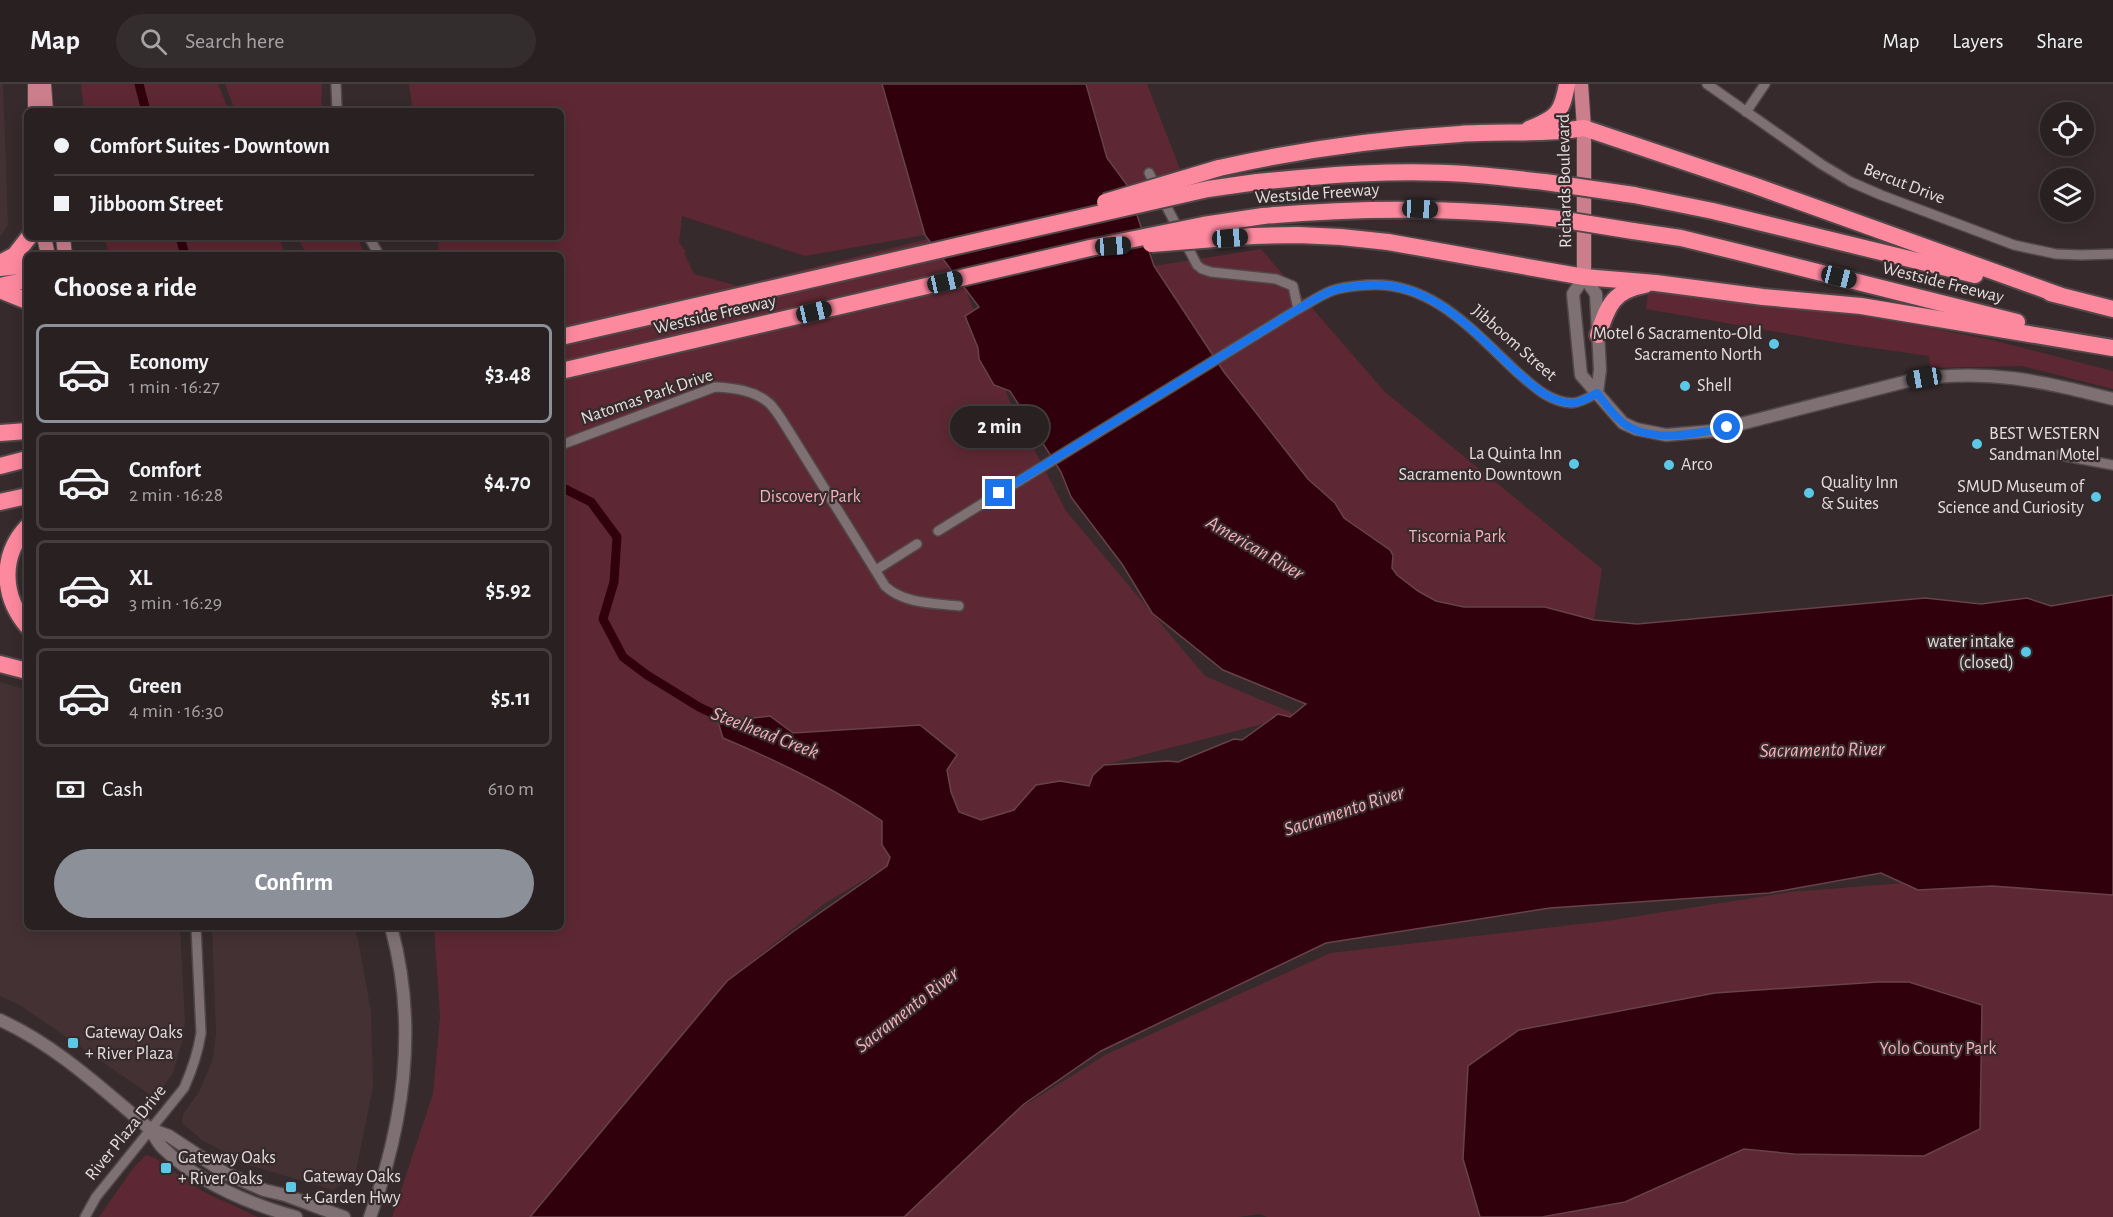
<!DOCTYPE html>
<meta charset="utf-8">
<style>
body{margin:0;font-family:"Alegreya Sans",sans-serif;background:#342d2e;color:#f1f3f6;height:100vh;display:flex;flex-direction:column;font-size:22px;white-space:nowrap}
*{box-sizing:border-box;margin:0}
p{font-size:20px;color:#a5a3a5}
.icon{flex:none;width:33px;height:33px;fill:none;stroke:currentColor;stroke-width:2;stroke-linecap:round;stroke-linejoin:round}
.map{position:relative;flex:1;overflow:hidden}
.details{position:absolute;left:24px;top:168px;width:540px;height:678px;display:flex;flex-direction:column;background:#282021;border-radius:9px;box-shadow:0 3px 15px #0003,0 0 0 2px #443e3f}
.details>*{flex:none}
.top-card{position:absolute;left:24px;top:24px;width:540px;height:132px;border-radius:9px;box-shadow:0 3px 15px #0003,0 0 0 2px #443e3f;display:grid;align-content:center;height:132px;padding:0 30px;background:#282021}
.tools{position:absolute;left:2040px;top:18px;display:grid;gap:12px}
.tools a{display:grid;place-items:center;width:54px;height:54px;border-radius:50%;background:#282021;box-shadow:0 3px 15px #0003,0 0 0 2px #443e3f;font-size:30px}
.end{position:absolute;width:27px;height:27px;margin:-14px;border:8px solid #1a73e8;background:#fff;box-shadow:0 0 0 3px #fff}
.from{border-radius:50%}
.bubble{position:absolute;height:42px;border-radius:21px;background:#282021;box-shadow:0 3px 15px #0003,0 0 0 2px #443e3f;font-size:20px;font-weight:700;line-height:42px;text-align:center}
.car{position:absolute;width:18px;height:36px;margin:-18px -9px;border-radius:8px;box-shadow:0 0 4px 2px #0007;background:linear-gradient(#222 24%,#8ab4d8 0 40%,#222 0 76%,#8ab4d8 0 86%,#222 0)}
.top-card b{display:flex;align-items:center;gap:21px;height:57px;font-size:22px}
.top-card b+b{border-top:2px solid #443e3f}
.top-card i{width:15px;height:15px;background:#f1f3f6}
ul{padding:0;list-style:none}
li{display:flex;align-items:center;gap:18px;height:99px;margin:0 12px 9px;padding:0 18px;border:3px solid #443e3f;border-radius:9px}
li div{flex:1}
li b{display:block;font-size:22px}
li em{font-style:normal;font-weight:700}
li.on{border-color:#8c9099}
li>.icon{width:54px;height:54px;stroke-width:1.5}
h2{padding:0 30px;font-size:27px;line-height:72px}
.pay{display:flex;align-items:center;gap:15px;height:66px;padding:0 30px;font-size:22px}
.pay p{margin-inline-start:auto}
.button{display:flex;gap:12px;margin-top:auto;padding:12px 30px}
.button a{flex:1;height:69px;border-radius:36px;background:#8c9099;color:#fff;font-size:24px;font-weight:700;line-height:69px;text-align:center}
header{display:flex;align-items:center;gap:36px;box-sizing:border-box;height:84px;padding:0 30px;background:#282021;border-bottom:2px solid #443e3f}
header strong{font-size:28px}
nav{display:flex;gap:33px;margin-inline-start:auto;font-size:21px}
.search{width:420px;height:54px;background:#342d2e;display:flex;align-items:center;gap:15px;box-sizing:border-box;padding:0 21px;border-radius:33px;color:#a5a3a5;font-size:22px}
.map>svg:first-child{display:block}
.built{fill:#443134}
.green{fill:#5d2833}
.water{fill:#31000d;stroke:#67424b;stroke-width:1.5}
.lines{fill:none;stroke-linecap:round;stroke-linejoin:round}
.canal{stroke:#31000d;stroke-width:9}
.street-casing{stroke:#514748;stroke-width:12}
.secondary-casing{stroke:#514748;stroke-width:15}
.primary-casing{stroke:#514748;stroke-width:16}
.highway-casing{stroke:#514748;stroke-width:20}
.street{stroke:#7f7173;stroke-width:9}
.secondary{stroke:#7f7173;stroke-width:12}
.primary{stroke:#cb7f8d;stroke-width:14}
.highway{stroke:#fd899f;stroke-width:16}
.highway-bridge-casing{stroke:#514748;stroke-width:20;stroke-linecap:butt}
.highway-bridge{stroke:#fd899f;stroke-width:16}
.route{stroke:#1a73e8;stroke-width:8}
.poi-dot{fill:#5bc8e6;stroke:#362a2c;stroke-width:2}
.labels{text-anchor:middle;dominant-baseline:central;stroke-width:4.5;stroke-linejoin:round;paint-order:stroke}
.street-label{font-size:18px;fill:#e4dcdd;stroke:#362a2c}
.poi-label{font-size:18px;fill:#e4dcdd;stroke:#362a2c;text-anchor:start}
.park-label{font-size:18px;fill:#f4afb9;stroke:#362a2c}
.water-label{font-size:20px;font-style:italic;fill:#f4afb9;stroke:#362a2c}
</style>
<header>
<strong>Map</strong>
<div class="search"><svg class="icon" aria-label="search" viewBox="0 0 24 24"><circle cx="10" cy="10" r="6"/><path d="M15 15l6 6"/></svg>Search here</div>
<nav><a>Map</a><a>Layers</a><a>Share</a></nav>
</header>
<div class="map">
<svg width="2113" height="1133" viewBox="0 0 2113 1133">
<rect width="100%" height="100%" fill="#362a2c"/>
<!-- built -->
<g class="built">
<polygon points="0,0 3,0 8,141 0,153"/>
<polygon points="0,598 27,606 27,843 180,843 185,938 183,954 173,989 155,1014 21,922 0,912"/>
<polygon points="212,843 353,843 358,855 371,928 373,1003 355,1092 333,1106 246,1080 202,1056 182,1039 183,1030 199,1008 213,975 216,949"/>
</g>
<!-- green -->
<g class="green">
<polygon points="81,0 218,0 229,27 84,27"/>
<polygon points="225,0 322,0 321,27 235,27"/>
<path d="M409,0H882L925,151L805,172L682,132L679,158L686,168L684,169L694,190L738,202L944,151L1011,320L1066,427L1205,592L1297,631L1104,681L1089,703L1060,697L1036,701L1014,726L981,736L959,728L951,708L947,686L919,641L793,649L770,632L723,654C779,677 832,703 882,737V761L890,773L887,782L824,820L727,897L531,1133H392L433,1010L440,933L434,843H561V171H438L439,153H561V27H413Z"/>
<polygon points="1086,0 1147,0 1180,85 1152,95 1127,101 1107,74"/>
<polygon points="104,153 279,153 284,167 308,171 296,153 358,153 364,171 109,171"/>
<path d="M1261,165L1385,308L1602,485L1594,536C1578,532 1562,526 1545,523C1531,521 1514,523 1500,523C1463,525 1424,519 1397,491C1390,484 1394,475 1390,466L1344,434L1335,419L1308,395L1224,288L1154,182Z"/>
<polygon points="1648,208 1879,234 1992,256 2113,287 2113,305 2022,282 1930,284 1929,272 1845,260 1646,225"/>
<polygon points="2113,787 2113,1133 1267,1133 1260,1130 1238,1133 900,1133 1017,1026 1105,971 1330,869 1606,837 1791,808 1991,792"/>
<polygon points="146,1071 155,1074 202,1107 258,1133 99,1133 134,1083"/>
</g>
<!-- water -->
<g class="water">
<path d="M882,0H1086L1107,74L1127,101L1154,182L1224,288L1308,395L1335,419L1344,434L1390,466L1393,471L1392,484L1397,491L1418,507L1436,517L1464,523H1545L1594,536L1637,540L1925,514L1981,520L2027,514L2051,522L2113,511V811L1992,802L1918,806L1881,789L1769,809L1550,824L1326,859L1101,967L1024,1020L904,1133H530L727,897L794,847L887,782L890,773L882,761V737C832,703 778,677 723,654L718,638L770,632L793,649L920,641L957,671L947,686L951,708L959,728L981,736L1014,726L1036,701L1060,697L1089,702L1093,691L1104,681L1168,677L1178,678L1234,655L1242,656L1278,630L1290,633L1306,620L1223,586L1152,529L1122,480L1071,413L1061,388L1010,307L994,301L979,275L978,264L965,232L979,223L925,151Z"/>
<polygon points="1878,898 1909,898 1982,921 1980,1045 1924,1072 1794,1070 1744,1065 1625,1118 1542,1133 1480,1133 1463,1075 1468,982 1519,946 1715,909"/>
</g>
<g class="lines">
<!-- canal -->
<g class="canal">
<polyline points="139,0 146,27"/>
<polyline points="180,153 185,171"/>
<polyline points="561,403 591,418 617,453 614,498 603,535 623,573 647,591 699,623 737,641"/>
</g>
<!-- street casing -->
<g class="street-casing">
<g id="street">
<polyline points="336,0 337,27"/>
<polyline points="1707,0 1821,80 1851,98 1881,111 2014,161 2056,170 2081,171 2113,170"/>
<polyline points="1746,28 1765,0"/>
<polyline points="1149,89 1197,181 1202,185 1211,188 1276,195 1293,202 1298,225"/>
<polyline points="369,153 379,171"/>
<path d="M561,361L715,303C733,304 755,306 770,320C776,326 782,336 787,344L885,502C904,520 934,519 959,522"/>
<polyline points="2059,371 2113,381"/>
<path d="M938,447L1298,225C1309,219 1319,212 1331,207C1342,203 1355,202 1367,201C1431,196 1474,248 1517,288C1533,302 1549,318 1572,319C1580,319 1590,313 1597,309"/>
<polyline points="876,486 917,460"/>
<path d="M85,1133L96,1113L184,1004C192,986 198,969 201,949L196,843"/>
</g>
</g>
<!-- secondary casing -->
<g class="secondary-casing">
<g id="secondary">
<path d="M1597,309L1600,286L1596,210L1584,193L1573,210L1581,291L1623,339L1636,345L1666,351L1713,347L1912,296C1987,284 2040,297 2113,315"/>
<path d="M0,936C57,962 102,1005 150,1045L169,1052L225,1089L264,1106L285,1111L344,1133"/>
<path d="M150,1045C154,1051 158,1059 163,1064C198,1098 250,1120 296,1133"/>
<path d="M370,1133C404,1040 418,940 391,843"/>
</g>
</g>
<!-- primary casing -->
<g class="primary-casing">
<g id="primary">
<polyline points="35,0 35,27"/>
<polyline points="44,0 46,27"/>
<polyline points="1581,0 1584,44 1584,193"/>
<polyline points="44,153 48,171"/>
<polyline points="63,153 65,171"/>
</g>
</g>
<!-- highway casing -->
<g class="highway-casing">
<g id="highway">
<path d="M1529,45C1557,34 1562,29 1567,0"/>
<path d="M1219,84C1299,66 1379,55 1460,50C1501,47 1543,51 1584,44L1753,101L2059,211"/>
<path d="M1257,98C1327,91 1396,85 1466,90C1492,92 1518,95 1545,98"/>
<polyline points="1634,111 1713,127 1975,191"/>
<path d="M1263,132C1362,123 1460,123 1559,135"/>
<polyline points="1633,147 1681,154 1734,167 2017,238"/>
<polyline points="1253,152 1298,151 1341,153 1388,158 1584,193 1656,199 1763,213 1861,222 2113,264"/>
<polyline points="0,179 15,171 29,153"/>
<polyline points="0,184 27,181"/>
<polyline points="0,202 27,196"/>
<polyline points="0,206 27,217"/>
<polyline points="2050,209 2113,225"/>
<path d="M1598,251C1608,222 1612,207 1645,201"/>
<polyline points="561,253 987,155"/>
<polyline points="561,287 1090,164"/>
<polyline points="0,349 27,347"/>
<polyline points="0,382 27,375"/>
<polyline points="0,418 27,412"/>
<path d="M27,443C0,472 2,512 27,542"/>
<polyline points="0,580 27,587"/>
</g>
</g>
<!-- street -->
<use href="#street" class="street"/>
<!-- secondary -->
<use href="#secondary" class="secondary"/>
<!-- primary -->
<use href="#primary" class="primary"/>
<!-- highway -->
<use href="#highway" class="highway"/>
<!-- highway-bridge casing -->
<g class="highway-bridge-casing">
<g id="highway-bridge">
<polyline points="1545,98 1634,111"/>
<polyline points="1105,118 1219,84"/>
<polyline points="1559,135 1633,147"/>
<polyline points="987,155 1208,105 1257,98"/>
<polyline points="1151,160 1253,152"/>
<polyline points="1090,164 1203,141 1263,132"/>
</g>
</g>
<!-- highway-bridge -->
<use href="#highway-bridge" class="highway-bridge"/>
</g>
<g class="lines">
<!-- route -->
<path class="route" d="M999,409L1298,225C1309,219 1319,212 1331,207C1342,203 1355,202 1367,201C1431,196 1474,248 1517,288C1533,302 1549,318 1572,319C1580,319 1590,313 1597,309C1605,319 1612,330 1622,338C1649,360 1696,350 1727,343"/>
</g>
<!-- markers -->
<g class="poi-dot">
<circle cx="1774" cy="260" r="6"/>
<circle cx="1685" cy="302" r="6"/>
<circle cx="1977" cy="360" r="6"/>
<circle cx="1574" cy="380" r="6"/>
<circle cx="1669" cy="381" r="6"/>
<circle cx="1809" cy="409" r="6"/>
<circle cx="2096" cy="413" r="6"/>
<circle cx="2026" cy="568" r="6"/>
<rect x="67" y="953" width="12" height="12" rx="3"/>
<rect x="160" y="1078" width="12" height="12" rx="3"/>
<rect x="285" y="1097" width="12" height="12" rx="3"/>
</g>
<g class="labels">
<!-- street labels -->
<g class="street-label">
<text transform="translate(1565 97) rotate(-91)">Richards Boulevard</text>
<text transform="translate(1904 100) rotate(21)">Bercut Drive</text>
<text transform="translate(1317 110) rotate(-4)">Westside Freeway</text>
<text transform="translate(1943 199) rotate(14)">Westside Freeway</text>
<text transform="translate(715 231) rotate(-13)">Westside Freeway</text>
<text transform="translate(1514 259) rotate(41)">Jibboom Street</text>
<text transform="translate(647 313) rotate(-19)">Natomas Park Drive</text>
<text transform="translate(126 1049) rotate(-51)">River Plaza Drive</text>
</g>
<!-- poi labels -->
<g class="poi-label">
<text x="1762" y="250" text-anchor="end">Motel 6 Sacramento-Old<tspan x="1762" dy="21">Sacramento North</tspan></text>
<text x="1697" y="302">Shell</text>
<text x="1989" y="350">BEST WESTERN<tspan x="1989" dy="21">Sandman Motel</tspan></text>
<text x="1562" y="370" text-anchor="end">La Quinta Inn<tspan x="1562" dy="21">Sacramento Downtown</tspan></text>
<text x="1681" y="381">Arco</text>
<text x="1821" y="399">Quality Inn<tspan x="1821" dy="21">&amp; Suites</tspan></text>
<text x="2084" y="403" text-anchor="end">SMUD Museum of<tspan x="2084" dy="21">Science and Curiosity</tspan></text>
<text x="2014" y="558" text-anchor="end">water intake<tspan x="2014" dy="21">(closed)</tspan></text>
<text x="85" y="949">Gateway Oaks<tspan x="85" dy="21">+ River Plaza</tspan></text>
<text x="178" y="1074">Gateway Oaks<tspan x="178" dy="21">+ River Oaks</tspan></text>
<text x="303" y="1093">Gateway Oaks<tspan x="303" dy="21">+ Garden Hwy</tspan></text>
</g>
<!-- park labels -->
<g class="park-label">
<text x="810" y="413">Discovery Park</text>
<text x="1457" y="453">Tiscornia Park</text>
<text x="1938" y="965">Yolo County Park</text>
</g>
<!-- water labels -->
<g class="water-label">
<text transform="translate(1255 464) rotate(30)">American River</text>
<text transform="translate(765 649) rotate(21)">Steelhead Creek</text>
<text transform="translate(1822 666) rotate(-1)">Sacramento River</text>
<text transform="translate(1344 727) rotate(-18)">Sacramento River</text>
<text transform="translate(907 926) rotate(-38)">Sacramento River</text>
</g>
</g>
</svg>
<div class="tools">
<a><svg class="icon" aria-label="locate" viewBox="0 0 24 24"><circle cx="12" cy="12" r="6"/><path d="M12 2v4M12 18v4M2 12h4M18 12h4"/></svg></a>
<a><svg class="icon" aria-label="layers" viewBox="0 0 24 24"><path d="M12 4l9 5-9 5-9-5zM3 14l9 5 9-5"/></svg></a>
</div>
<i class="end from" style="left:1727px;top:343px"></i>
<i class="end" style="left:999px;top:409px"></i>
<div class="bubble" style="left:950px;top:322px;width:99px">2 min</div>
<i class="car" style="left:1420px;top:125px;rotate:92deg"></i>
<i class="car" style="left:1230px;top:154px;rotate:86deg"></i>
<i class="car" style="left:1113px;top:162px;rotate:86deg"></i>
<i class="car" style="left:1839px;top:193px;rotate:104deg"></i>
<i class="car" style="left:945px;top:198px;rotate:77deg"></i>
<i class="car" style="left:814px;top:228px;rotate:77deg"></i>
<i class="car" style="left:1924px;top:294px;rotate:261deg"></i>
<div class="top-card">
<b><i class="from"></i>Comfort Suites - Downtown</b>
<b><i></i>Jibboom Street</b>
</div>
<section class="details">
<h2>Choose a ride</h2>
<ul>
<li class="on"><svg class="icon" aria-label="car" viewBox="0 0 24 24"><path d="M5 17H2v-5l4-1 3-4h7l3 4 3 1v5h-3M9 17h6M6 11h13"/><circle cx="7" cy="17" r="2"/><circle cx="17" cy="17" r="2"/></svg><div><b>Economy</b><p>1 min · 16:27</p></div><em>$3.48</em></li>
<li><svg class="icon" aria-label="car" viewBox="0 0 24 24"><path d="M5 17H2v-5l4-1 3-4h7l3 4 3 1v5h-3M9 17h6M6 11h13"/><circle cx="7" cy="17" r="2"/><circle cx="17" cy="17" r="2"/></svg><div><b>Comfort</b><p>2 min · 16:28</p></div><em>$4.70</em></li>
<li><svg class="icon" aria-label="car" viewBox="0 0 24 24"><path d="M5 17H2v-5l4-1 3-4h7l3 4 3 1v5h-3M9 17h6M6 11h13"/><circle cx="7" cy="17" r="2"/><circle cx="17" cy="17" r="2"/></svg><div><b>XL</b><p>3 min · 16:29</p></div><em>$5.92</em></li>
<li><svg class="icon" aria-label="car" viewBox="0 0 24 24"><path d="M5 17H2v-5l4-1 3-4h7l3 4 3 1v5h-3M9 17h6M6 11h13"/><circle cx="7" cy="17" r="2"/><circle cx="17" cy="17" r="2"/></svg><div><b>Green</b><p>4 min · 16:30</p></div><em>$5.11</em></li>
</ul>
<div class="pay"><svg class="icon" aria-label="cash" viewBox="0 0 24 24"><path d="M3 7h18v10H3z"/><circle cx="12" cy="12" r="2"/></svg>Cash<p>610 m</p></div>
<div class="button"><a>Confirm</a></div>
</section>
</div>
